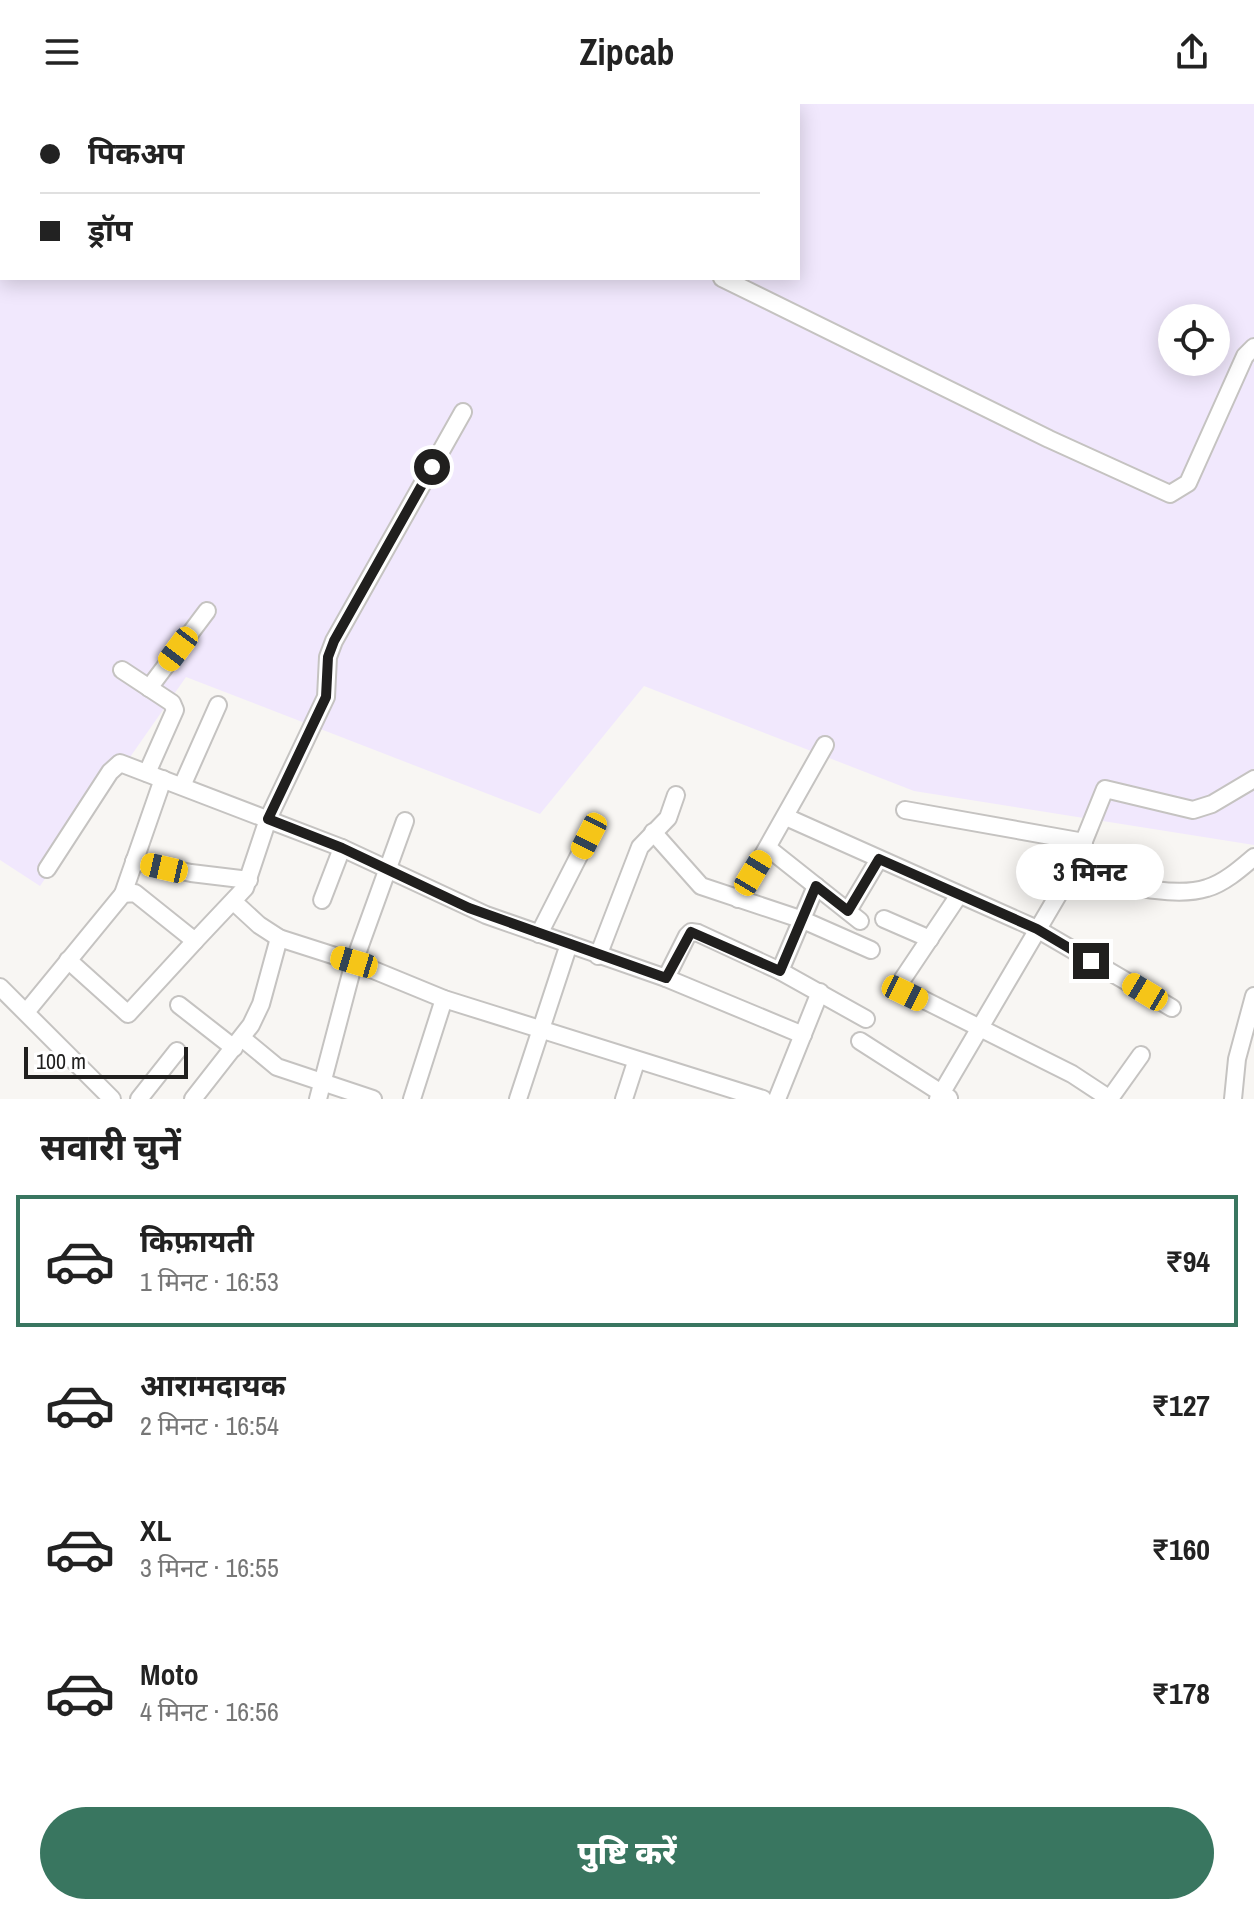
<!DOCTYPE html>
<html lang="hi">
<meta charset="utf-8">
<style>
body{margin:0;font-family:"Archivo Narrow","Noto Sans Devanagari",sans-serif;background:#f6f6f6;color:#222;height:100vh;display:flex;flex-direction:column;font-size:30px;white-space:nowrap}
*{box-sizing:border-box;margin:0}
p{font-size:26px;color:#767676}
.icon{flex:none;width:44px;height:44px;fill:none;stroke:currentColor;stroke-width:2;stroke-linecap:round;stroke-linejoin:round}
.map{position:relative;height:995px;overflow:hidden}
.side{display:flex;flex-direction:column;background:#fff;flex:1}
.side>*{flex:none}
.top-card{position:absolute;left:0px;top:0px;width:800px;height:176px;box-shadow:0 4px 20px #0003;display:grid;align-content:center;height:176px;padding:0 40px;background:#fff}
.tools{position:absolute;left:1158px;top:200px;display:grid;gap:16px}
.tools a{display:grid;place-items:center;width:72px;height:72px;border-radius:50%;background:#fff;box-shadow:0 4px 20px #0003;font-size:40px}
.scale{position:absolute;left:24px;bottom:20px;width:164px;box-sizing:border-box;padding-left:8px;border:4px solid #201f1e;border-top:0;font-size:22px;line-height:28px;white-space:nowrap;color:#201f1e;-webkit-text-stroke:6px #fff;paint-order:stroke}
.end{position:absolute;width:36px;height:36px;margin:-18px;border:10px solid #201f1e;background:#fff;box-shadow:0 0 0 4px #fff}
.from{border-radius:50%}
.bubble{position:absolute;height:56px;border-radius:28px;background:#fff;box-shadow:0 4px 20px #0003;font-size:26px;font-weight:800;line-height:56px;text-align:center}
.car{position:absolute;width:24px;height:48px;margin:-24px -12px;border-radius:10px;box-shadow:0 0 6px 2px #0007;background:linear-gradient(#f5c518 24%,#345 0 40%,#f5c518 0 76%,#345 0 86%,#f5c518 0)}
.top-card b{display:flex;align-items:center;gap:28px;height:76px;font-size:30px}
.top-card b+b{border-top:2px solid #e0e0e0}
.top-card i{width:20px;height:20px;background:#222}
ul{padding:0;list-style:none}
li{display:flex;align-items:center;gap:24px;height:132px;margin:0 16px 12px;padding:0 24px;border:4px solid transparent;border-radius:0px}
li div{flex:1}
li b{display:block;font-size:30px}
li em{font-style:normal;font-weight:800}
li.selected{border-color:#397660}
li>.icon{width:72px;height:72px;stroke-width:1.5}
h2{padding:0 40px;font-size:36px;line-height:96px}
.action{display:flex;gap:16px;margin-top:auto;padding:16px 40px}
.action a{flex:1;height:92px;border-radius:48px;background:#397660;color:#fff;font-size:32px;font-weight:800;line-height:92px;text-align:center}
header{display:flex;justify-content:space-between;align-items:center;height:104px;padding:0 40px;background:#fff;font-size:36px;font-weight:800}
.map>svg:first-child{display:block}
.industrial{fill:#f1e8fd;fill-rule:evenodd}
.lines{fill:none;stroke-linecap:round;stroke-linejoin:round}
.minor-casing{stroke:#c5c3c1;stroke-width:20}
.minor{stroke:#fff;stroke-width:16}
.route{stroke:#201f1e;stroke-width:10}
</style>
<header><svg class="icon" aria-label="menu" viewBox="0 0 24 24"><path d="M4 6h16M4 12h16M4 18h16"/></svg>Zipcab<svg class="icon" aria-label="share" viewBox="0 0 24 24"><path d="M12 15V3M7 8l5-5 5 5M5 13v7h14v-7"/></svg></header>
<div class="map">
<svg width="1254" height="995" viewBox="0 0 1254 995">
<rect width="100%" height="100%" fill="#f8f6f3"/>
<!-- industrial -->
<path class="industrial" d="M0,0H1254V741L914,687L644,582L540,710L186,573L40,782L0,756ZM2,2H798V174H2ZM1172,214H1216V258H1172Z"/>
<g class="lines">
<!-- minor casing -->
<g class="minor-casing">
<g id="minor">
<polyline points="303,0 306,2"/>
<polyline points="381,0 383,2"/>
<polyline points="722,174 1049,335 1170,390 1188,379 1245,252 1254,243"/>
<polyline points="122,566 172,599 175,606 147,669"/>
<polyline points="149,584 207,507"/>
<polyline points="182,682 218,601"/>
<polyline points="905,706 1084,738"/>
<polyline points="786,713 1037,825 1172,904"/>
<polyline points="653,728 701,782 803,816 871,846"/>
<polyline points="768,744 860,817"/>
<polyline points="134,757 191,769 249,776"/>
<polyline points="47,765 110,668 120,659 342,744 486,811 666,874 803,931"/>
<path d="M1071,769C1109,776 1170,796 1207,784C1224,779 1240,765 1254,753"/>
<polyline points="123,790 163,675"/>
<polyline points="959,791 902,876 902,885 1072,970 1110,995"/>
<polyline points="738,795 825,641"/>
<polyline points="322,796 342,744"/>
<polyline points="234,798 259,821 279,834 354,858 444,895 763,995"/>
<polyline points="848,807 879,755"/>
<polyline points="884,815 930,835"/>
<polyline points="539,830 589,732"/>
<polyline points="598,852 640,743 668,714 676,691"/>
<polyline points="68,856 128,910 195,837"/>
<polyline points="780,867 816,782"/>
<polyline points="666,874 687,832 691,828 698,829 780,867 866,915"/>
<polyline points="0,883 112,995"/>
<polyline points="179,901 234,944"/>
<polyline points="27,907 123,790 135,789 195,837 245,784 268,715 326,593 328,553 334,537 463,308"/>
<polyline points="242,934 277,963 373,995"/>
<polyline points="860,937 949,994"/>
<polyline points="1111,993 1141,951"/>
<polyline points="139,995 177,947"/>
<polyline points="193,995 251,921 261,900 279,834"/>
<polyline points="318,995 354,858 405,717"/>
<polyline points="412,995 444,895"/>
<polyline points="518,995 569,840"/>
<polyline points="624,995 636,958"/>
<polyline points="777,995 820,888"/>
<polyline points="938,995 1071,769 1105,685 1193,706 1212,700 1254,675"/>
<polyline points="1233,995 1237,955 1254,892"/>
</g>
</g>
<!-- minor -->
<use href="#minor" class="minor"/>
</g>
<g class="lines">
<!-- route -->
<polyline class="route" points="432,363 334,537 328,553 326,593 268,715 342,744 469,804 666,874 691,828 780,867 816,782 848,807 879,755 1037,825 1091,857"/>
</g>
</svg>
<div class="tools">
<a><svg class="icon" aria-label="locate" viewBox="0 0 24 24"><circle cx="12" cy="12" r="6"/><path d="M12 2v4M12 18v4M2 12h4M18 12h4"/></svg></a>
</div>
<div class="scale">100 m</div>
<i class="end from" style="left:432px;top:363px"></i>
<i class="end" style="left:1091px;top:857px"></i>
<div class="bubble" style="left:1016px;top:740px;width:148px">3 मिनट</div>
<i class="car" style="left:178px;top:545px;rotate:217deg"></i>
<i class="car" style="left:589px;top:732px;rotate:207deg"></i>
<i class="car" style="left:164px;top:764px;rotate:283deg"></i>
<i class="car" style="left:753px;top:769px;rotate:31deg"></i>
<i class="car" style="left:354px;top:858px;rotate:287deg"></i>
<i class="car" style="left:1145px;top:888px;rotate:301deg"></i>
<i class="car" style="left:905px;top:889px;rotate:116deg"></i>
<div class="top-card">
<b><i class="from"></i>पिकअप</b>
<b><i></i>ड्रॉप</b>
</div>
</div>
<section class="side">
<h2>सवारी चुनें</h2>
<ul>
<li class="selected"><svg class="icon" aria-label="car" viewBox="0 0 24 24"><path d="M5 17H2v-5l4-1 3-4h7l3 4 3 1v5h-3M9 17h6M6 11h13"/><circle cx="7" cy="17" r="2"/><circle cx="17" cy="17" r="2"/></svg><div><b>किफ़ायती</b><p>1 मिनट · 16:53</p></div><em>₹94</em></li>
<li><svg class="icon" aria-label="car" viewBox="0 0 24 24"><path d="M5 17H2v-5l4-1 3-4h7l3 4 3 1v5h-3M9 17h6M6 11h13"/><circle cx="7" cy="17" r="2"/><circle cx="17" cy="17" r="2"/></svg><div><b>आरामदायक</b><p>2 मिनट · 16:54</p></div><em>₹127</em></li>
<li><svg class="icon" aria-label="car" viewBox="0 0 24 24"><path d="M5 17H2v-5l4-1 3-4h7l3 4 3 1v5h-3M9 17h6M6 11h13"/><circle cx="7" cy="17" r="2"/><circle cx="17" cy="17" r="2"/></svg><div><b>XL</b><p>3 मिनट · 16:55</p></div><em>₹160</em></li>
<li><svg class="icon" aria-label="car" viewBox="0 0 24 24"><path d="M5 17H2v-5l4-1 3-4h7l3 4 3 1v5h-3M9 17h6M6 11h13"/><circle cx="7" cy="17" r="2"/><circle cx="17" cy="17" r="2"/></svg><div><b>Moto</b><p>4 मिनट · 16:56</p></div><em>₹178</em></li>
</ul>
<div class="action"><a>पुष्टि करें</a></div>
</section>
